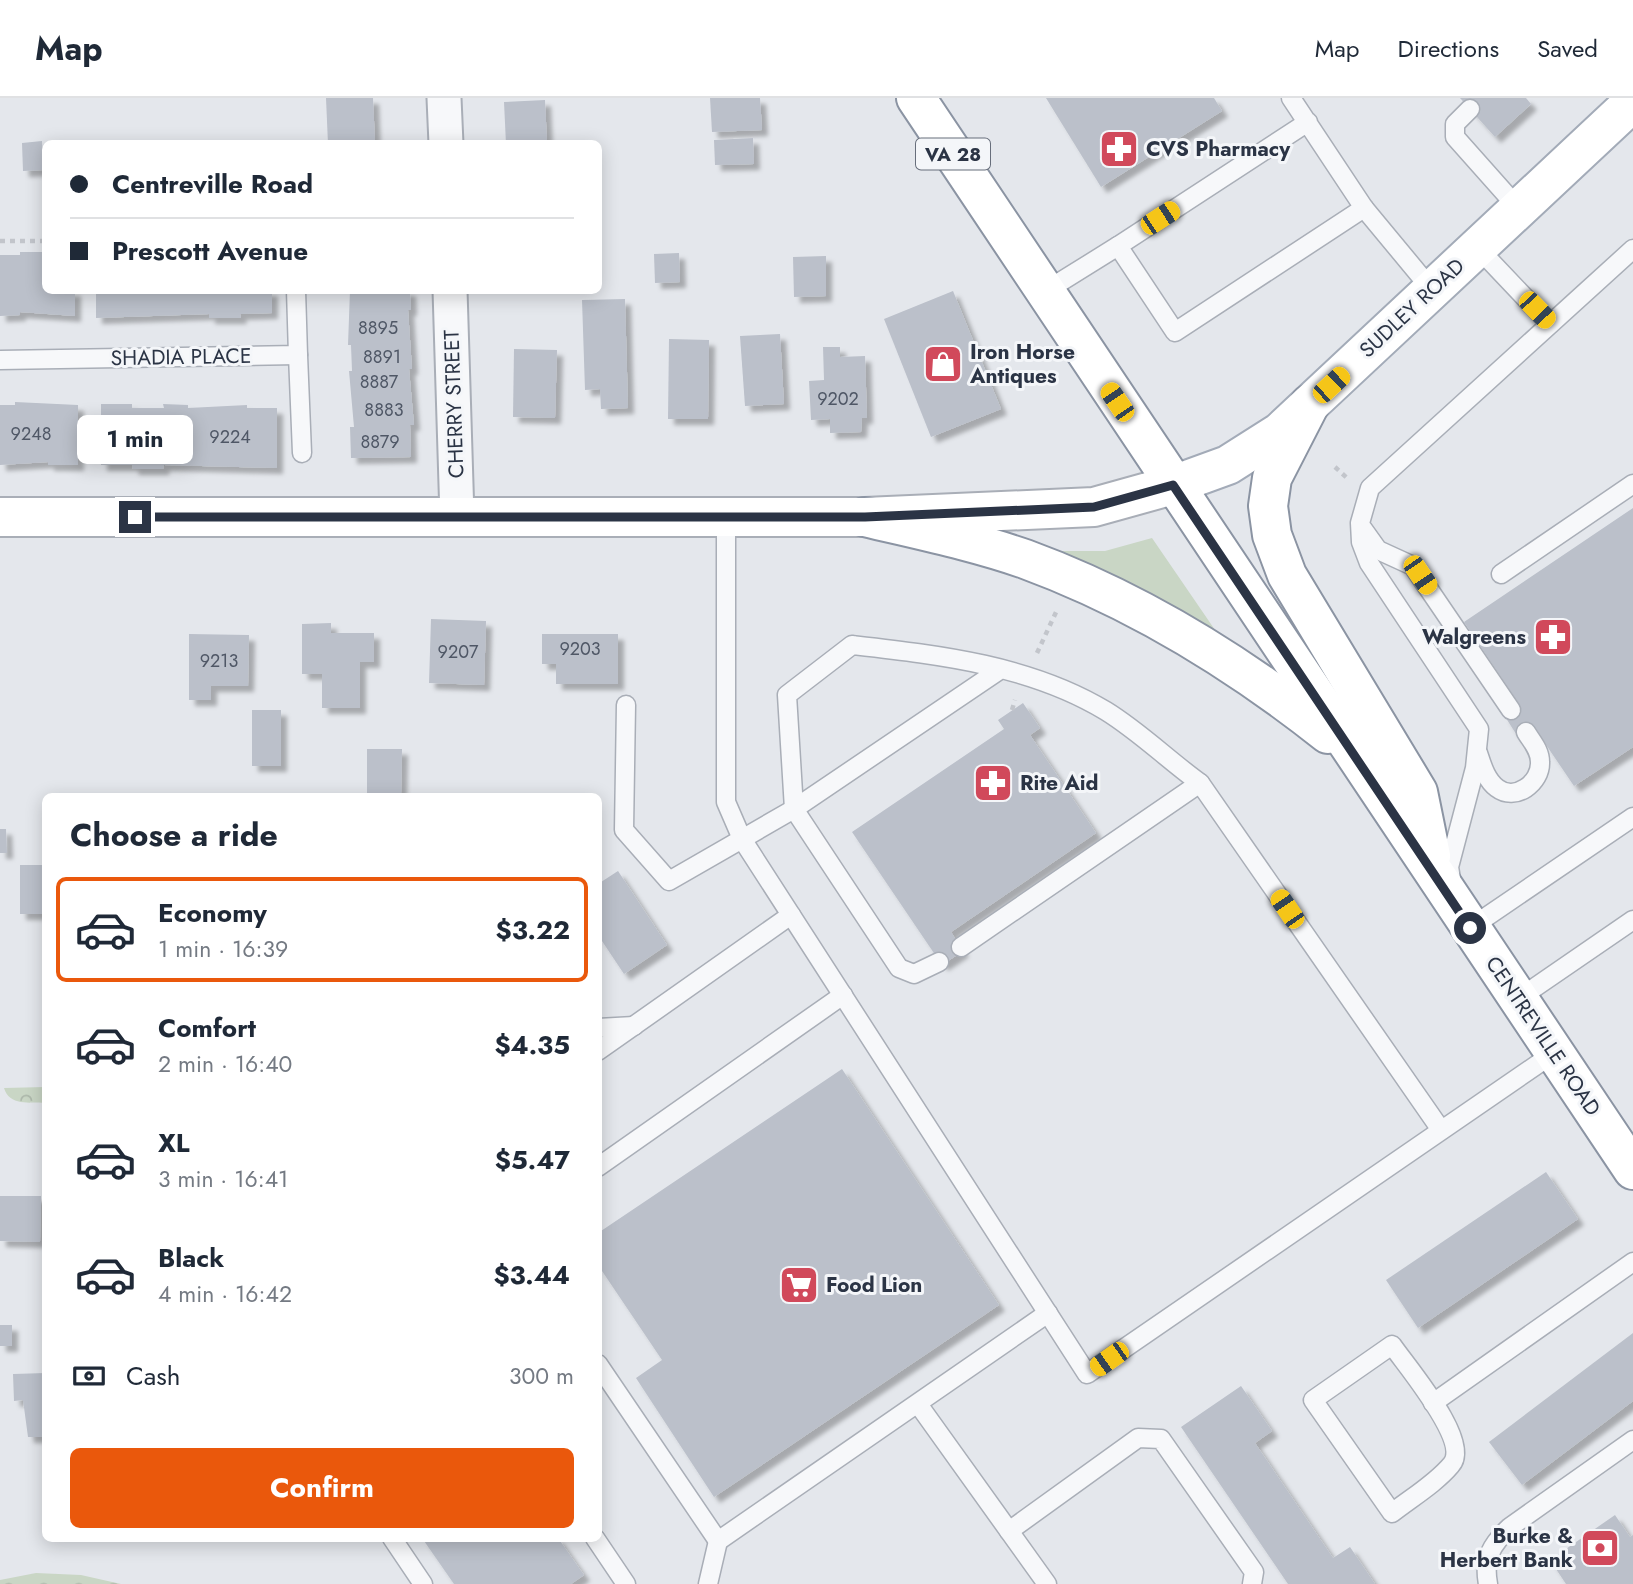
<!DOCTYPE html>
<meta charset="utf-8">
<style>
body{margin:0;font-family:Jost,sans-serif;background:#f2f2f3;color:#1f2937;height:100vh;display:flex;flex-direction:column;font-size:26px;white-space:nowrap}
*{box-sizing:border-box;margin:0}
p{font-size:23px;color:#747a83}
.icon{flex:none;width:38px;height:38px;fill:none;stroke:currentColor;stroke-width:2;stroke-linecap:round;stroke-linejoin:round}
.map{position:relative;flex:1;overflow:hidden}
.details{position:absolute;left:42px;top:695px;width:560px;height:749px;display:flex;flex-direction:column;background:#fff;border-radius:10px;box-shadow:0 4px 18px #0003}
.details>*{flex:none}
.top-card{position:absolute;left:42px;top:42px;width:560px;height:154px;border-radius:10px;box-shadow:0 4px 18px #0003;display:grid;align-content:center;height:154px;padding:0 28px;background:#fff}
.end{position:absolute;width:32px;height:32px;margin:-16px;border:9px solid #2b3445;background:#fff;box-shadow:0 0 0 4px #fff}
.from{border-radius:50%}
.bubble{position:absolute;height:49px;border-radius:10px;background:#fff;box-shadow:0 4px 18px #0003;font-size:23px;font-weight:700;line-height:49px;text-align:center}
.car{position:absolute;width:21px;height:42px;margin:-21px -10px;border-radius:9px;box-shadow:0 0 5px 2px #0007;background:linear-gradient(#f5c518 24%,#345 0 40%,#f5c518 0 76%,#345 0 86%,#f5c518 0)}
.top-card b{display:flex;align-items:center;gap:24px;height:66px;font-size:26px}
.top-card b+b{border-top:2px solid #e0e1e3}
.top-card i{width:18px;height:18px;background:#1f2937}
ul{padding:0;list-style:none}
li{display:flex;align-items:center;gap:21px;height:105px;margin:0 14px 10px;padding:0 14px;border:4px solid transparent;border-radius:10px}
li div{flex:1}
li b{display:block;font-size:26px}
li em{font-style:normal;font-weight:700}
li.active{border-color:#ea580c}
li>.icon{width:63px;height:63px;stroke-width:1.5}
h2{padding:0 28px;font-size:32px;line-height:84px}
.pay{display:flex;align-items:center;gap:18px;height:77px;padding:0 28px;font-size:26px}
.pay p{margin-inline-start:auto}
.primary-button{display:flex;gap:14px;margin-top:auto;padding:14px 28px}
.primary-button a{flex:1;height:80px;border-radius:10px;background:#ea580c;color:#fff;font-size:28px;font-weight:700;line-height:80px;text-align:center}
header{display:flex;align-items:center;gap:42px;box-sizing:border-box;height:98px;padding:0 35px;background:#fff;border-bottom:2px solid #e0e1e3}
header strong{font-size:33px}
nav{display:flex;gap:38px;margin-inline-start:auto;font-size:24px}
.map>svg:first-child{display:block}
.grass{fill:#c9d6c5}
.forest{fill:url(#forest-crowns)}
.building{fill:#bbc0ca;filter:url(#shadow)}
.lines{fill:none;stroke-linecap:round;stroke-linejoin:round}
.lane-casing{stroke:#a9aeb7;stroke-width:21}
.street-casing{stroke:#a9aeb7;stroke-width:37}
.secondary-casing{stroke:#a9aeb7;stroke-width:42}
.primary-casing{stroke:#a3abb8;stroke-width:42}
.highway-casing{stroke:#8b94a3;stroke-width:42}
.path{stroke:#c2c5cb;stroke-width:4.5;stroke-dasharray:5 5;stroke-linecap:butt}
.lane{stroke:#f7f8fa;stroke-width:18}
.street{stroke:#f7f8fa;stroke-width:33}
.secondary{stroke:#fff;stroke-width:38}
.primary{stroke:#fff;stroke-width:38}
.highway{stroke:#fff;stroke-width:38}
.route{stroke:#2b3445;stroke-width:9}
.labels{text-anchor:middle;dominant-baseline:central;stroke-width:6;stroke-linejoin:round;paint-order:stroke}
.number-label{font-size:18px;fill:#4f5766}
.shield{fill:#f4f6f9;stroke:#676e7b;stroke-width:2}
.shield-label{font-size:19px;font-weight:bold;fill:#2b3445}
.poi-label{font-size:21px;font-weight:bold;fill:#2b3445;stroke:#f4f6f9;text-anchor:start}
.street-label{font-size:21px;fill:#2b3445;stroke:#f4f6f9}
</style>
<header>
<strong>Map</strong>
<nav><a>Map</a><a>Directions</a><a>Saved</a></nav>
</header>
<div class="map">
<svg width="1633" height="1486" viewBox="0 0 1633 1486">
<defs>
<pattern id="forest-crowns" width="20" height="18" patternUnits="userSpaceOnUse" patternTransform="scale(1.75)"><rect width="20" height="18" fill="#c9d6c5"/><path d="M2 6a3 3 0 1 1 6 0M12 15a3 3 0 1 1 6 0" fill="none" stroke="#adb8ab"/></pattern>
<filter id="shadow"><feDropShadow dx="6" dy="6" stdDeviation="2" flood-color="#0004"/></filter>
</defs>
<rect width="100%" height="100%" fill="#e4e7ec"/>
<!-- grass -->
<polygon class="grass" points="1152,440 1226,548 1162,503 1126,484 1065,464 1062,453 1105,453"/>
<!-- forest -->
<g class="forest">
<path d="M45,989V1005C30,1004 9,1008 4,990Z"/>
<polygon points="36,1475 81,1477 121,1486 0,1486 0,1482"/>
</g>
<!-- building -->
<g class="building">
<polygon points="326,0 373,0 375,46 328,46"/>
<polygon points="710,0 760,0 762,32 712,34"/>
<polygon points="1046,0 1214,0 1222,13 1101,89"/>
<polygon points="1460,0 1526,0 1531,6 1495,39"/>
<polygon points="545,2 547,46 506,46 504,4"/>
<polygon points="753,40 754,66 715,67 714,42"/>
<polygon points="42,43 43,72 23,73 22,45"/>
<polygon points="20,154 44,154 46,192 75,192 75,218 20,214 20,217 0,218 0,157 20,157"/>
<polygon points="679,155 680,184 655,185 654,156"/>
<polygon points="826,158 826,198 794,199 793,159"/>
<polygon points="96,192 272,192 272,215 240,216 241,220 209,220 209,216 96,220"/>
<polygon points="350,192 410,192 411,212 408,212 412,271 409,271 414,327 410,327 411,359 351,360 350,329 354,329 349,273 352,273 351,247 348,247"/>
<polygon points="953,193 1001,311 931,339 884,221"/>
<polygon points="625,201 628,310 601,311 600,291 585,292 582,202"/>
<polygon points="780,236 784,306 745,308 740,238"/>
<polygon points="669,241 709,242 708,321 668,321"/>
<polygon points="823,249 840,249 840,259 865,258 867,320 862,320 861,334 830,335 830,321 811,322 809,283 824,282"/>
<polygon points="514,251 557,252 555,320 513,319"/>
<polygon points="15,304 78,307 78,367 48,367 48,364 0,367 0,307 15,307"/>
<polygon points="101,306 132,306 132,310 164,310 163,306 188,307 188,310 247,307 247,310 277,310 277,370 164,367 163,371 133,371 132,367 101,367"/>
<polygon points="1633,410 1633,649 1574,688 1534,629 1518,639 1504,617 1520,607 1464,524"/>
<polygon points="431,521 486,523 484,587 429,585"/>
<polygon points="331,525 331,535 374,535 374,564 360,564 360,610 322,610 322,576 302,576 302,526"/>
<polygon points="189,536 249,537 248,588 211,588 211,602 189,602"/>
<polygon points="542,536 618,536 618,586 556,586 556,566 542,566"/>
<polygon points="1023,605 1040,630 1030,637 1096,735 951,834 963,853 942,867 852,734 1004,631 998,622"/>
<rect x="252" y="612" width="29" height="56"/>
<polygon points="367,651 402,651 401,698 367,698"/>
<polygon points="0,731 6,731 7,755 0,755"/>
<rect x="20" y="767" width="26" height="49"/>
<polygon points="618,773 667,847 624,876 598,837 598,786"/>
<polygon points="842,971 999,1207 714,1399 636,1280 662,1262 598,1167 598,1135"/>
<polygon points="1546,1074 1578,1121 1418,1230 1386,1182"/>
<polygon points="0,1098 41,1098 40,1144 0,1143"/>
<rect x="0" y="1227" width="12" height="21"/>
<polygon points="1633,1235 1633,1303 1522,1387 1489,1344"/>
<polygon points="46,1275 46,1339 28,1339 23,1302 14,1303 13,1276"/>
<polygon points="1241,1288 1272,1333 1255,1345 1333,1460 1350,1449 1375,1486 1288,1486 1181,1329"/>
<polygon points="1615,1417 1630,1439 1633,1437 1633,1486 1566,1486 1550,1462"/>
<polygon points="422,1440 558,1440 584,1477 571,1486 454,1486"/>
</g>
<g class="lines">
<!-- lane casing -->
<g class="lane-casing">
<g id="lane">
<polyline points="1291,0 1364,110 1175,234 1118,148 1308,24"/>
<polyline points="1470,11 1455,26 1455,39 1519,111"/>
<polyline points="1364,110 1432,192"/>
<polyline points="1477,149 1550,226"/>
<polyline points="1044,194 1118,148"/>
<polyline points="298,257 302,355"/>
<polyline points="0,262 298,257 296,192"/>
<polyline points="726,419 726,704 742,741 1087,1276 1554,955"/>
<polyline points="1363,431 1378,452 1413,468 1511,612"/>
<polyline points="1501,476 1633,386"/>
<path d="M1001,571L794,711L787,597L852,547C939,557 1030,567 1106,613C1140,634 1168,662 1200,685L1441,1032"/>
<polyline points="626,607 624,732 669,783 794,711 899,870 914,876 939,864"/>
<path d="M1478,655C1482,667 1486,682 1497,690C1515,704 1541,685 1540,664C1540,652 1532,644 1526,634"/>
<polyline points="1452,787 1449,769 1475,670 1479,631 1369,465 1361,444 1360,425 1370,390 1633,151"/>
<polyline points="1470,830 1633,719"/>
<polyline points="961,849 1200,685"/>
<polyline points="1518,901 1633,822"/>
<polyline points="598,930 634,928"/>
<polyline points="598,953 791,817"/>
<polyline points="598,1069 843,897"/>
<path d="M1392,1247C1407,1269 1472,1344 1451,1367C1435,1386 1411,1400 1392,1415L1313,1302Z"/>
<polyline points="598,1266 718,1443 1048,1215"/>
<polyline points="1433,1305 1633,1164"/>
<polyline points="918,1306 1047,1486"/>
<polyline points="1009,1433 1138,1340 1161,1341 1254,1474 1252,1486"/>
<polyline points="392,1440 423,1486"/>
<polyline points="595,1440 626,1486"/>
<polyline points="708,1486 718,1443"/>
<path d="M1488,1486C1483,1460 1492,1446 1510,1429L1633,1342"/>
</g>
</g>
<!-- street casing -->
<g class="street-casing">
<g id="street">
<polyline points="444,0 446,46"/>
<polyline points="450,192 457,419"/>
</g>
</g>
<!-- secondary casing -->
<g class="secondary-casing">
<polyline id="secondary" points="0,419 865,419 1094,409 1173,387"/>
</g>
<!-- primary casing -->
<g class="primary-casing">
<polyline id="primary" points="1173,387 1228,367 1280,334 1633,4"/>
</g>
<!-- highway casing -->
<g class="highway-casing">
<g id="highway">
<polyline points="916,0 1633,1072"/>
<polyline points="1310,306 1272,380 1268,408 1272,437 1287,477 1418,694 1431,758"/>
<path d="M865,419C919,432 973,443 1025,461C1134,501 1237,564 1328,636"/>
</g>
</g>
<!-- path -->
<g class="path">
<polyline points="0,143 46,143"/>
<polyline points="1335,369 1347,380"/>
<polyline points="1037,555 1057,512"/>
<polyline points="1012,612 1015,602"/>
</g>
<!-- lane -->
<use href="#lane" class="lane"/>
<!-- street -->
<use href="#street" class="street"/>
<!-- secondary -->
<use href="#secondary" class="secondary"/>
<!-- primary -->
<use href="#primary" class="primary"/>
<!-- highway -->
<use href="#highway" class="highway"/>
</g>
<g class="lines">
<!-- route -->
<polyline class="route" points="135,419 865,419 1094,409 1173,387 1470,830"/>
</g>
<!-- icons -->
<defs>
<g id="pharmacy-square" transform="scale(2.0125)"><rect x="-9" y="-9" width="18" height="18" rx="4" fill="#d1495b" stroke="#f4f6f9"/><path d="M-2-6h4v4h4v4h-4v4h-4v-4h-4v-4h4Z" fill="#fff"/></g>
<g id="shop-square" transform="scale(2.0125)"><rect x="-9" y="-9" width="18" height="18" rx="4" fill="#d1495b" stroke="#f4f6f9"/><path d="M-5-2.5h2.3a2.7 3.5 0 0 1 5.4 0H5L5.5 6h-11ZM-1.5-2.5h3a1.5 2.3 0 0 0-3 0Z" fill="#fff"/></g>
<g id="supermarket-square" transform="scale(2.0125)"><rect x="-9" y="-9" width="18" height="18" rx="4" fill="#d1495b" stroke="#f4f6f9"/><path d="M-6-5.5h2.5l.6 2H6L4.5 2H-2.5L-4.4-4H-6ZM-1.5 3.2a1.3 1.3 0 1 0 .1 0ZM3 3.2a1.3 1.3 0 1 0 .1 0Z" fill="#fff"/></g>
<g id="bank-square" transform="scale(2.0125)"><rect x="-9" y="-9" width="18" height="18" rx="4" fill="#d1495b" stroke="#f4f6f9"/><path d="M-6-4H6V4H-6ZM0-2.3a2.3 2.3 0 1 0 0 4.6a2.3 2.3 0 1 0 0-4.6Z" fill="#fff"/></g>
</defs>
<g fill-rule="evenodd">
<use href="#pharmacy-square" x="1119" y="51"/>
<use href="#shop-square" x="943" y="266"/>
<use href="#pharmacy-square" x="1553" y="539"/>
<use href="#pharmacy-square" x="993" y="685"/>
<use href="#supermarket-square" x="799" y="1187"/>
<use href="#bank-square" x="1600" y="1450"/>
</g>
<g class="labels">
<!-- number labels -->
<g class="number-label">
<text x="378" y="230">8895</text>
<text x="382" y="259">8891</text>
<text x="379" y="284">8887</text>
<text x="838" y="301">9202</text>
<text x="384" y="312">8883</text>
<text x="31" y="336">9248</text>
<text x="230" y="339">9224</text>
<text x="380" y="344">8879</text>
<text x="580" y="551">9203</text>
<text x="458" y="554">9207</text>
<text x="219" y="563">9213</text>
</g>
<!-- shield labels -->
<rect class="shield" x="916" y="40.5" width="74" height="31" rx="5"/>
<g class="shield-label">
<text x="953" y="56">VA 28</text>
</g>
<!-- poi labels -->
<g class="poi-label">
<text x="1146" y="51">CVS Pharmacy</text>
<text x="970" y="254">Iron Horse<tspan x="970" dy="24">Antiques</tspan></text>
<text x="1526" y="539" text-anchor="end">Walgreens</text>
<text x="1020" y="685">Rite Aid</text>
<text x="826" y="1187">Food Lion</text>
<text x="1573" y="1438" text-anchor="end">Burke &amp;<tspan x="1573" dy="24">Herbert Bank</tspan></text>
</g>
<!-- street labels -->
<g class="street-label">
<text transform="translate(1412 210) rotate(-43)">SUDLEY ROAD</text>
<text transform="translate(181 259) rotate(-1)">SHADIA PLACE</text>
<text transform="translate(454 306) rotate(-92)">CHERRY STREET</text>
<text transform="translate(1543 938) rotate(56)">CENTREVILLE ROAD</text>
</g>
</g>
</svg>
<i class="end from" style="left:1470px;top:830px"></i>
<i class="end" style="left:135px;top:419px"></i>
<div class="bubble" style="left:77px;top:317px;width:116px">1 min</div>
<i class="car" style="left:1160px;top:120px;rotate:57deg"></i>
<i class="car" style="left:1537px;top:212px;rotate:136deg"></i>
<i class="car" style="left:1331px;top:287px;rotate:47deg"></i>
<i class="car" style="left:1117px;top:304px;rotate:326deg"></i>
<i class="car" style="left:1420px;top:477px;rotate:146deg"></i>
<i class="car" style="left:1287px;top:811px;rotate:326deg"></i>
<i class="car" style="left:1109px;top:1261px;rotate:235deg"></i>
<div class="top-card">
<b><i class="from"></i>Centreville Road</b>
<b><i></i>Prescott Avenue</b>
</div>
<section class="details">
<h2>Choose a ride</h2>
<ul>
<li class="active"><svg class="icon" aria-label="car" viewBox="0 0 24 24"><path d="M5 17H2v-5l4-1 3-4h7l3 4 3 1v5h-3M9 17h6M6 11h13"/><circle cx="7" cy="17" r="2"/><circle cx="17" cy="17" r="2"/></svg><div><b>Economy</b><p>1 min · 16:39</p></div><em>$3.22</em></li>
<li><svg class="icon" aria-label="car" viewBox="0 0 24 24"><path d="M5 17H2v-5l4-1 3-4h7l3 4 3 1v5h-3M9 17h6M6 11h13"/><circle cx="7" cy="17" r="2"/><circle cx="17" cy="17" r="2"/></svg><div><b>Comfort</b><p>2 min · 16:40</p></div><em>$4.35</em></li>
<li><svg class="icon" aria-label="car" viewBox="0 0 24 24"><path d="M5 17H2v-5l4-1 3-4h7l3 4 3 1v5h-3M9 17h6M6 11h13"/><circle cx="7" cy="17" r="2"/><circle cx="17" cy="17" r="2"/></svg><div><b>XL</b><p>3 min · 16:41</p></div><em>$5.47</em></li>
<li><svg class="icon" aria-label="car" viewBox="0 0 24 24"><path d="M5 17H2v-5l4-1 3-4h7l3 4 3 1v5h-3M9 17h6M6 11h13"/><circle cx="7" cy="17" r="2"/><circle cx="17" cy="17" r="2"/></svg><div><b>Black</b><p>4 min · 16:42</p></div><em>$3.44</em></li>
</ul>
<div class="pay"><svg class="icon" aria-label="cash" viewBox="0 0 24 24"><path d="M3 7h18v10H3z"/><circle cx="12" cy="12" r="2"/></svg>Cash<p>300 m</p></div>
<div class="primary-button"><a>Confirm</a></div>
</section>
</div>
